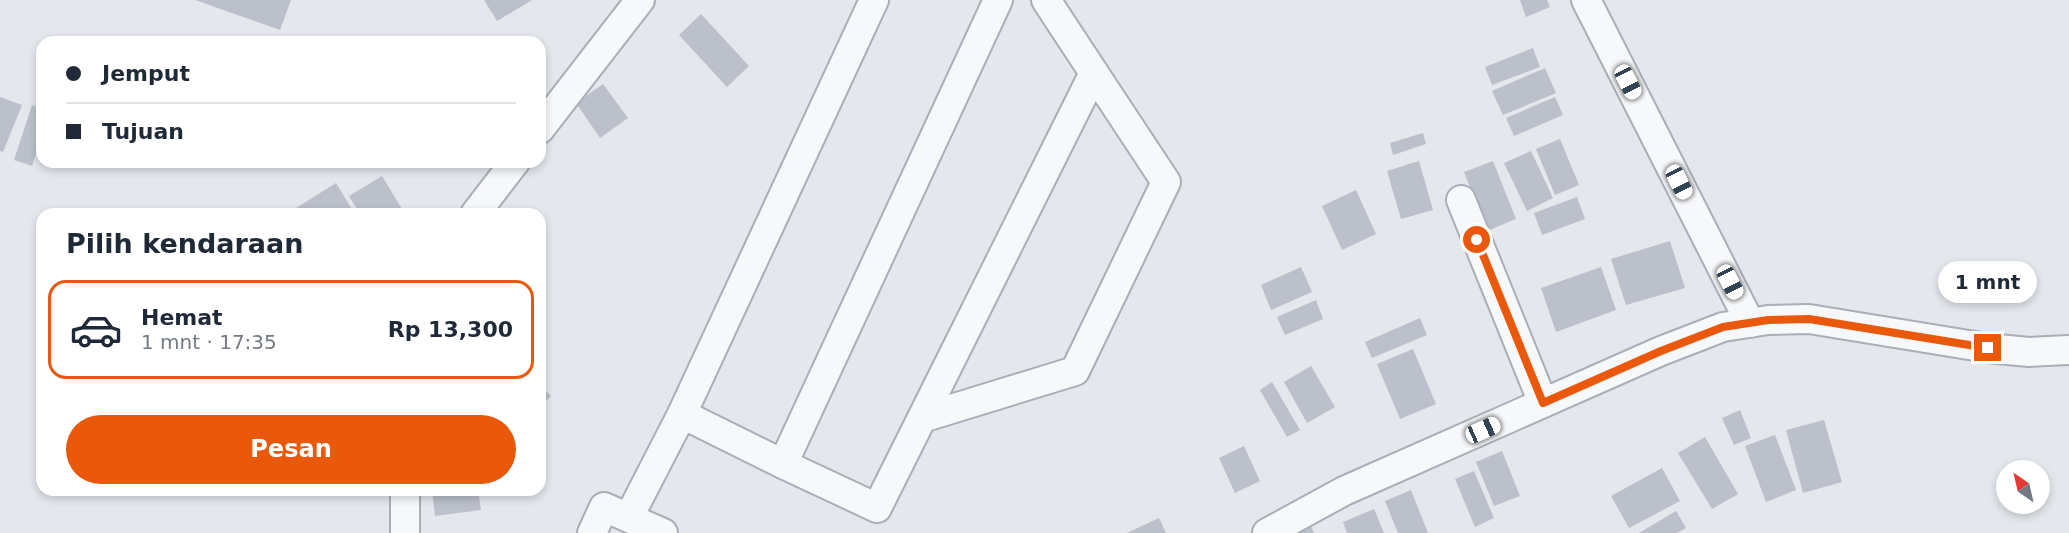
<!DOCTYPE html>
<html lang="id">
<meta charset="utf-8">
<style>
body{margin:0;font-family:"DejaVu Sans",sans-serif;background:#f6f6f7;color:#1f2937;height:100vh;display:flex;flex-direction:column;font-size:22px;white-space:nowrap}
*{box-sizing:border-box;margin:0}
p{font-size:20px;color:#747a83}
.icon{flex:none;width:33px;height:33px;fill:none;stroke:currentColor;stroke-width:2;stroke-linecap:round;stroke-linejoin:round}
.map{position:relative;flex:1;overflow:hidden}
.panel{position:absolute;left:36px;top:208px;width:510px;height:288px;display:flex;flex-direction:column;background:#fff;border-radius:18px;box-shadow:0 3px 9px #0003}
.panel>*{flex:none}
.banner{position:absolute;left:36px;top:36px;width:510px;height:132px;border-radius:18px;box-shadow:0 3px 9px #0003;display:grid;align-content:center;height:132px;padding:0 30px;background:#fff}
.needle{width:39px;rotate:326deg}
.tools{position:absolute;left:1996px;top:460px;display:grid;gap:12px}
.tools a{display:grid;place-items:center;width:54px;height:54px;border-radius:50%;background:#fff;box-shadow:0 3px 9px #0003;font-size:30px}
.end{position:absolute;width:27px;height:27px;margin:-14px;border:8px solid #ea580c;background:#fff;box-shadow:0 0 0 3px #fff}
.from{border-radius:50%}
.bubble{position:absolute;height:42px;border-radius:21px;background:#fff;box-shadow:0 3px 9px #0003;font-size:20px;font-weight:800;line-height:42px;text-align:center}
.car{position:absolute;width:18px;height:36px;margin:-18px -9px;border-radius:8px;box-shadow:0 0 4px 2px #0007;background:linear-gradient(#fff 24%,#345 0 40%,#fff 0 76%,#345 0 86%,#fff 0)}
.banner b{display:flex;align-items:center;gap:21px;height:57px;font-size:22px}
.banner b+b{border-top:2px solid #e0e1e3}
.banner i{width:15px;height:15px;background:#1f2937}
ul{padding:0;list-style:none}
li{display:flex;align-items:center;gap:18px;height:99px;margin:0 12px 9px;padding:0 18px;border:3px solid transparent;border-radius:18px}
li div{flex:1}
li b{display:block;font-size:22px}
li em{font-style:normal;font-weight:800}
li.current{border-color:#ea580c}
li>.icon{width:54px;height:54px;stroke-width:1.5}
h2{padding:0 30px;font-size:27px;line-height:72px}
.button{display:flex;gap:12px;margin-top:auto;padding:12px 30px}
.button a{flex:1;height:69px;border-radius:36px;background:#ea580c;color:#fff;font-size:24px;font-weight:800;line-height:69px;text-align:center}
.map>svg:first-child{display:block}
.building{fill:#bbc0ca}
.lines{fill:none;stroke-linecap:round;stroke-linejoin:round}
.minor-casing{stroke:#a9aeb7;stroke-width:32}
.minor{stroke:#f7f8fa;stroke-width:28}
.route{stroke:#ea580c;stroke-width:8}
</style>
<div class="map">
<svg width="2069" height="533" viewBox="0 0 2069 533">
<rect width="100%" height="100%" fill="#e4e7ec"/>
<!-- building -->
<g class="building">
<polygon points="195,0 291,0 280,30"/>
<polygon points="484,0 532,0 497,21"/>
<polygon points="1520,0 1547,0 1550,7 1526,17"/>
<polygon points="701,14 749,66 727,87 679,35"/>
<polygon points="1533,48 1540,67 1492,85 1485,67"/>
<polygon points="1545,68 1556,93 1503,115 1492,91"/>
<polygon points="603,84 628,118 600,138 576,103"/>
<polygon points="0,97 22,105 3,152 0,151"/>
<polygon points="1555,97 1563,115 1514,136 1506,118"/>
<polygon points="32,105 42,109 42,135 32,166 14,160"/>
<polygon points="1423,133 1426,144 1393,155 1390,143"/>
<polygon points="1560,139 1579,185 1555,195 1536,149"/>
<polygon points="1531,151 1553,198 1527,211 1504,163"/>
<polygon points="1419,161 1433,210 1401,219 1387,171"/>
<polygon points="1493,161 1516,219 1487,231 1464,172"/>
<polygon points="382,176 405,214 360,214 349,196"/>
<polygon points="336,183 353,211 348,214 296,214 293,210"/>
<polygon points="1356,190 1376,234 1342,250 1322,206"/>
<polygon points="1577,197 1585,219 1542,235 1534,213"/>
<polygon points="1670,241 1685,288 1626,305 1611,259"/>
<polygon points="1301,267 1312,292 1271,310 1261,285"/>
<polygon points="1601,267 1616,310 1556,332 1541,288"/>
<polygon points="1316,300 1323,319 1285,335 1277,317"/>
<polygon points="1420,318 1427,335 1372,358 1365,342"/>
<polygon points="1413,349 1436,404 1400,419 1377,364"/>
<polygon points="1311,366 1335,407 1307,423 1284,382"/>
<polygon points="1272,382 1300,430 1287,437 1260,390"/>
<polygon points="540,385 551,396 540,407"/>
<polygon points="1740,410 1751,438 1734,445 1722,418"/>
<polygon points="1824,420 1842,482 1803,493 1786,430"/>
<polygon points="1775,435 1796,490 1766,502 1745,446"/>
<polygon points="1705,437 1738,494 1712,509 1678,453"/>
<polygon points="1244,446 1260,481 1235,493 1219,458"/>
<polygon points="1502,451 1520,496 1494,506 1476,462"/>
<polygon points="1662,468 1680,501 1629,528 1611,496"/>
<polygon points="1474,471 1494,518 1475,527 1455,479"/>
<polygon points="432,490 478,490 481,510 435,516"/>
<polygon points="1411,490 1428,533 1398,533 1385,501"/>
<polygon points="1374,509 1384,533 1347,533 1343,522"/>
<polygon points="1676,511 1686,528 1677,533 1639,533"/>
<polygon points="1159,518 1166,533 1127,533"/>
<polygon points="1311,526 1314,533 1294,533"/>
</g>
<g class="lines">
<!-- minor casing -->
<g class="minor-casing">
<g id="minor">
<polyline points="1046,0 1094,73"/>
<polyline points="1586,0 1750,323"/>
<polyline points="540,129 640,0"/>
<polyline points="1461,200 1543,403"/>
<polyline points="475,214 515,162"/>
<polyline points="682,414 874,0"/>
<polyline points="783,464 877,508 1094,73 1166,182 1075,371 922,418"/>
<polyline points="405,490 405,533"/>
<polyline points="629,517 682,414 783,464 998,0"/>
<polyline points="592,533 604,507 663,533"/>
<polyline points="1267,533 1344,491 1661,351 1723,327 1768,320 1809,319 1987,348 2029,352 2069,350"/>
</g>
</g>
<!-- minor -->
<use href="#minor" class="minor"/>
</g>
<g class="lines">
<!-- route -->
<polyline class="route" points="1477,240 1543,403 1661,351 1723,327 1768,320 1809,319 1988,348"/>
</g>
</svg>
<div class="tools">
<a><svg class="needle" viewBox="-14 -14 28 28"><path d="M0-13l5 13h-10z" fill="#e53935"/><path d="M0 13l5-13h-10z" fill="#747a83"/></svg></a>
</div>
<i class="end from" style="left:1477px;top:240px"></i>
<i class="end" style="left:1988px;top:348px"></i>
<div class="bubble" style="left:1938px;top:261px;width:99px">1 mnt</div>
<i class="car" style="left:1628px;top:82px;rotate:153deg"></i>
<i class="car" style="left:1679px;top:182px;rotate:153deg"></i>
<i class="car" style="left:1730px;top:282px;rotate:153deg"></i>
<i class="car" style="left:1483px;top:430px;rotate:66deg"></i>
<div class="banner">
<b><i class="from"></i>Jemput</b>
<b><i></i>Tujuan</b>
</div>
<section class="panel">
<h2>Pilih kendaraan</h2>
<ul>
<li class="current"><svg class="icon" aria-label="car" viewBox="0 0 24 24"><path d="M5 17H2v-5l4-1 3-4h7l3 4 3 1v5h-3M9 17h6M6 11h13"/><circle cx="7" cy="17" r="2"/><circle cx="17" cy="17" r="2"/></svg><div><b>Hemat</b><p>1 mnt · 17:35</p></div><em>Rp 13,300</em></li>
</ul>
<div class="button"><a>Pesan</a></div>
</section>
</div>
